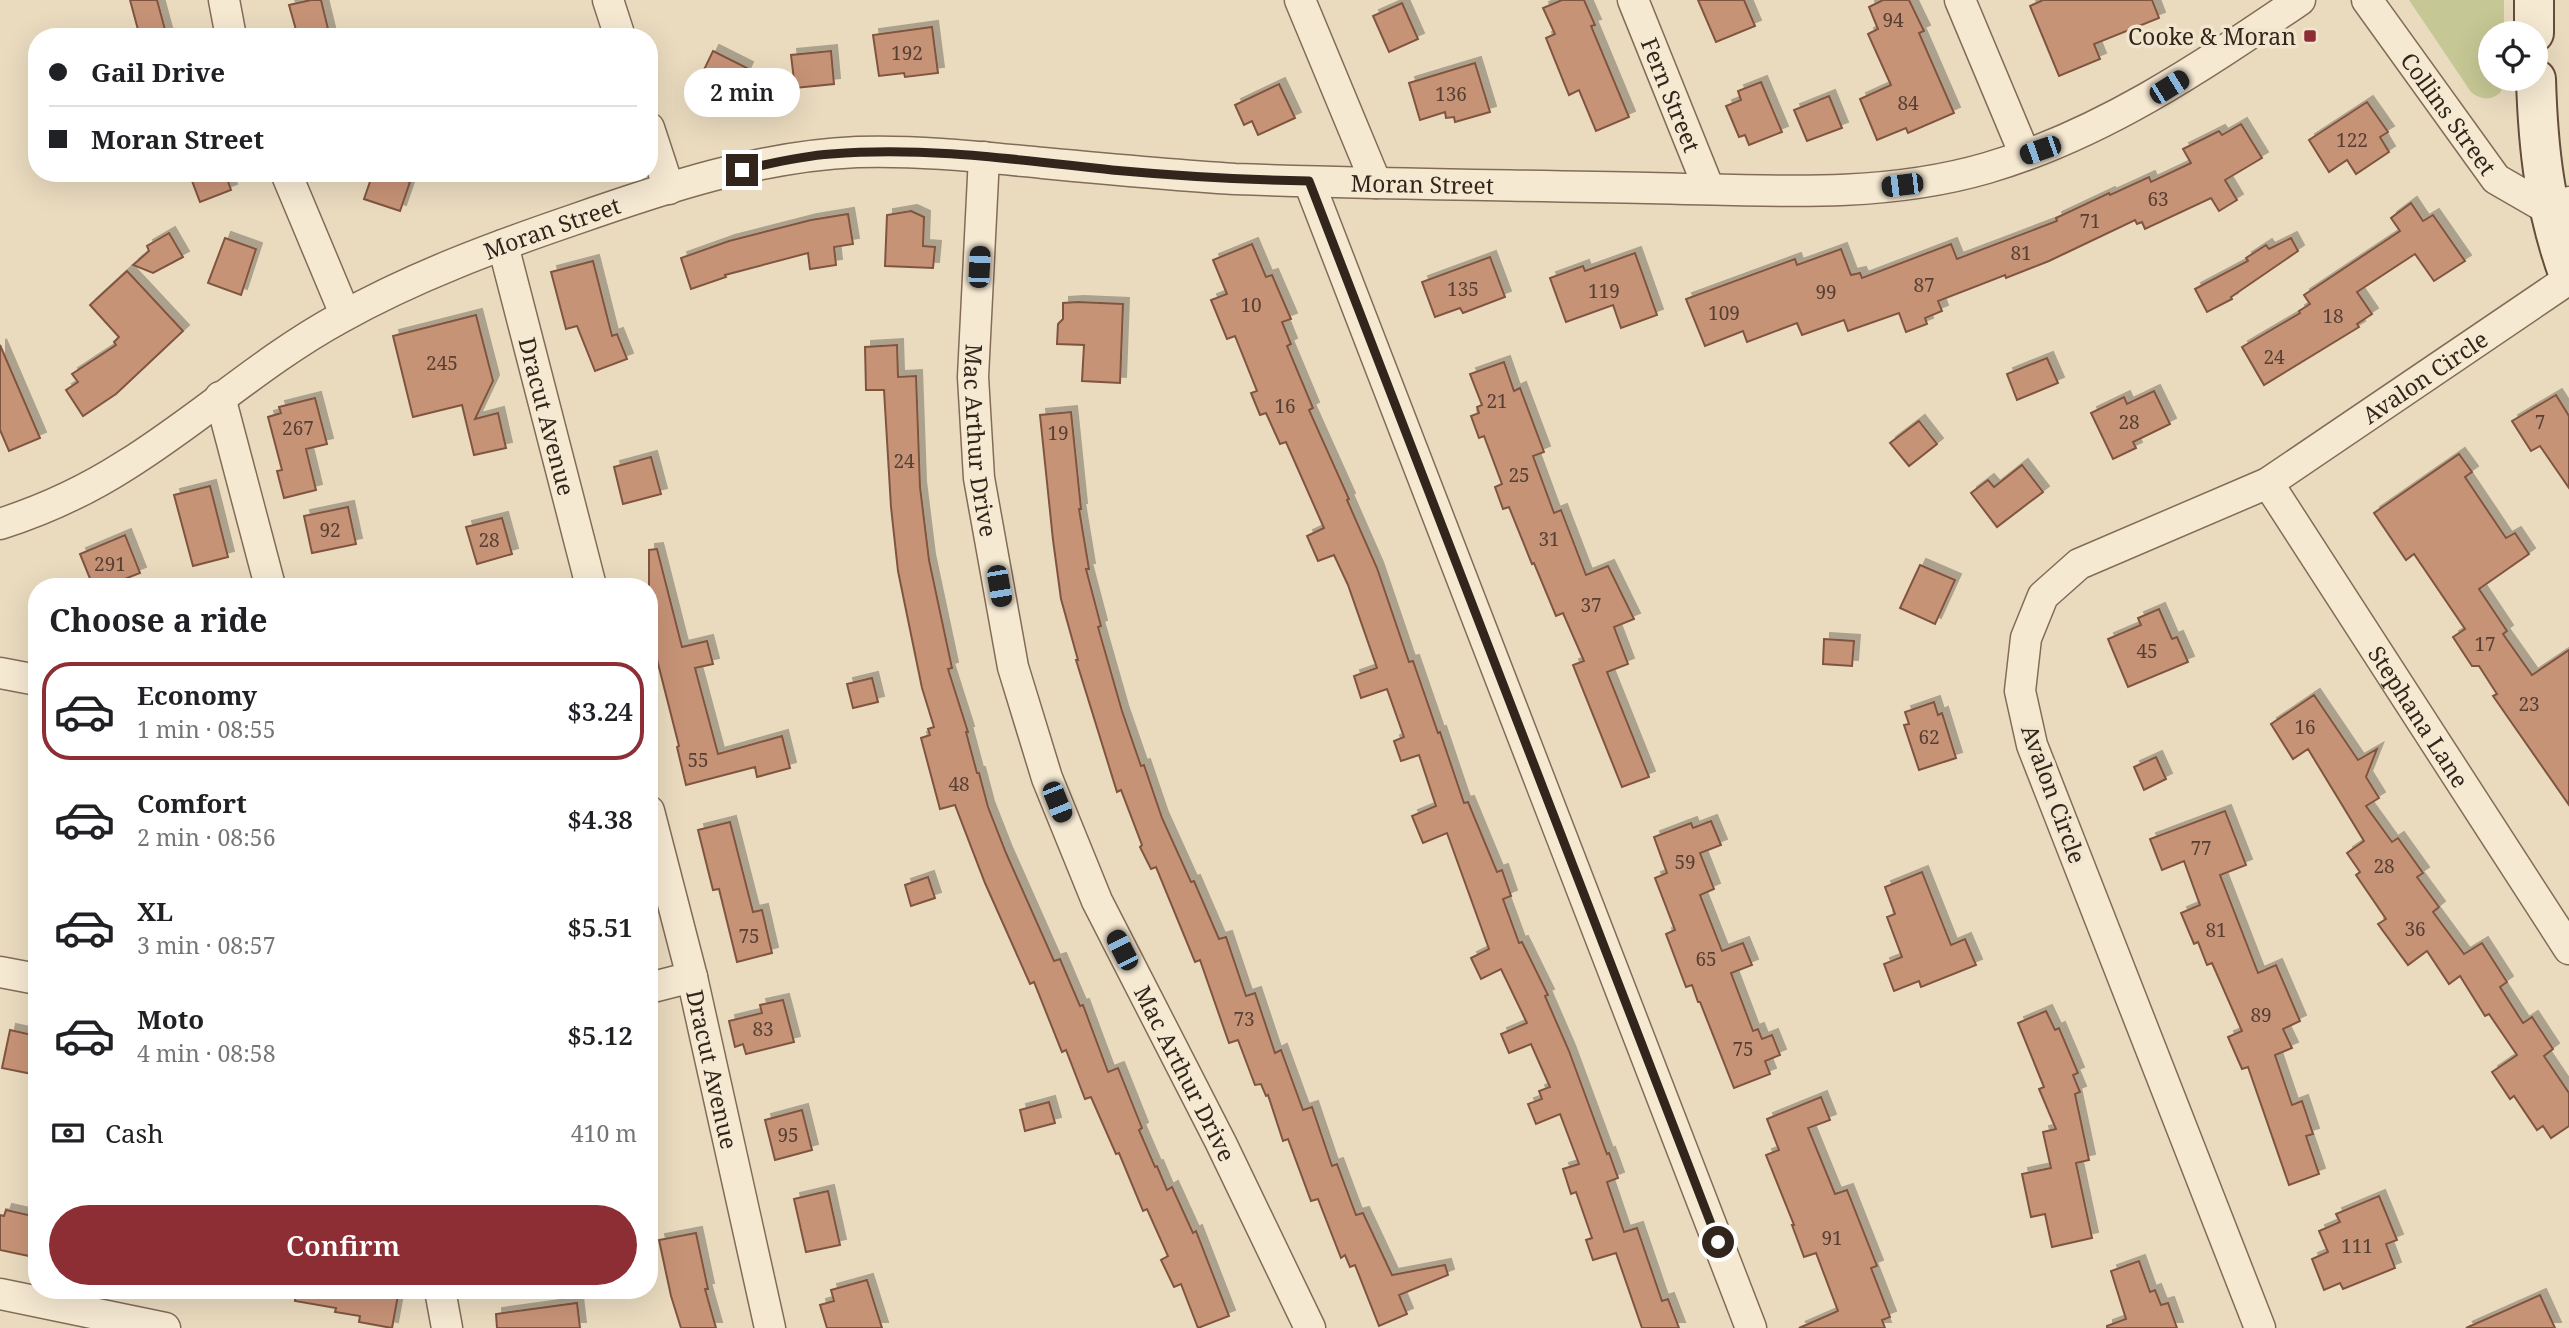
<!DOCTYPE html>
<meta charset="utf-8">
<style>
body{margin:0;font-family:"Noto Serif",serif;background:#f6f6f6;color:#202124;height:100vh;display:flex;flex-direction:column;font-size:26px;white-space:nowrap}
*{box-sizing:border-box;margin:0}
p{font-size:23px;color:#757577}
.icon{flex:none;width:38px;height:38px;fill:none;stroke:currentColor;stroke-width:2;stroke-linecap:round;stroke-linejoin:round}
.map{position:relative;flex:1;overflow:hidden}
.drawer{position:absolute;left:28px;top:578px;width:630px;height:721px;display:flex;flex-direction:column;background:#fff;border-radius:28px;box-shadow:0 7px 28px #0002}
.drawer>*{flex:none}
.hud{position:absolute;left:28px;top:28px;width:630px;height:154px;border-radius:28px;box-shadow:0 7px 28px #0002;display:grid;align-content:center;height:154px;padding:0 21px;background:#fff}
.buttons{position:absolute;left:2478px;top:21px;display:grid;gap:14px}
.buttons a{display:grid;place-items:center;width:70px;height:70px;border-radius:50%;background:#fff;box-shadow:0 7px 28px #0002;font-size:35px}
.end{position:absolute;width:32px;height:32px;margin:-16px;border:9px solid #32251c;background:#fff;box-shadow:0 0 0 4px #fff}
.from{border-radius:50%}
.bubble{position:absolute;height:49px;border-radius:24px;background:#fff;box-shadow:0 7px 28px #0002;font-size:23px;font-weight:600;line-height:49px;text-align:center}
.car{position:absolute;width:21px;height:42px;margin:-21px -10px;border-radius:9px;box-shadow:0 0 5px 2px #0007;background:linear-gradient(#222 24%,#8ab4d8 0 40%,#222 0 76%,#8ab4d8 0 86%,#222 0)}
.hud b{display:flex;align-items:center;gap:24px;height:66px;font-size:26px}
.hud b+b{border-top:2px solid #e0e0e0}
.hud i{width:18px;height:18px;background:#202124}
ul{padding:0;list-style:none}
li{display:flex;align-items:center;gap:21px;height:98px;margin:0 14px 10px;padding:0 7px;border:4px solid transparent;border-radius:28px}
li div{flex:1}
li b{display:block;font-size:26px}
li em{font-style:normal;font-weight:600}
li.selected{border-color:#8d2d34}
li>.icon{width:63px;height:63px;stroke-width:1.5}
h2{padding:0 21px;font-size:32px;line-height:84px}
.pay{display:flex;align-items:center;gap:18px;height:77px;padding:0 21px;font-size:26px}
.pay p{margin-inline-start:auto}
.button{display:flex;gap:14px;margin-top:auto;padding:14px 21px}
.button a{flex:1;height:80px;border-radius:42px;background:#8d2d34;color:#fff;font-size:28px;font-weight:600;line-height:80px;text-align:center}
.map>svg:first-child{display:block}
.green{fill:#c5c794}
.building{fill:#c79377;stroke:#805540;stroke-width:2;filter:url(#shadow)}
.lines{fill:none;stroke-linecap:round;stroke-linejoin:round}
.minor-casing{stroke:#826c59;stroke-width:33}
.secondary-casing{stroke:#644d3c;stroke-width:42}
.minor{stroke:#f6e9d2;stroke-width:30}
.secondary{stroke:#f6e9d2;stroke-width:38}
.route{stroke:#32251c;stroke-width:9}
.poi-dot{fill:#8d2d34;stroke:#f2e5ce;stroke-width:2.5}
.labels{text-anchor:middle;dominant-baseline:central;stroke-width:7;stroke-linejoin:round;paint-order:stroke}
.number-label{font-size:19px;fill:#574033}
.poi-label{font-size:23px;fill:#32251c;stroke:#f2e5ce;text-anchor:end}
.street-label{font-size:23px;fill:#32251c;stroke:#f2e5ce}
</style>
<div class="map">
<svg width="2569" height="1328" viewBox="0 0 2569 1328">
<defs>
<filter id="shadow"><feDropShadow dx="6" dy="-6" stdDeviation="0" flood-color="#0004"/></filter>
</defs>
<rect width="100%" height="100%" fill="#eadbbf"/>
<!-- green -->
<path class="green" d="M2409,0H2504V33H2490V79H2505L2500,93C2489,101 2481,100 2471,92Z"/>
<!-- building -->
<g class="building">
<polygon points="130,0 157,0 167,37 140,37"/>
<polygon points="311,0 321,0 330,37 298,37 289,5"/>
<polygon points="1562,0 1584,0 1595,25 1591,26 1629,117 1596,131 1579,90 1569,95 1546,38 1555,34 1543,8"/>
<polygon points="1698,0 1744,0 1755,26 1716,42"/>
<polygon points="1883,0 1909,0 1924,31 1919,33 1954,113 1908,133 1906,128 1877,140 1860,99 1891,85 1868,34 1878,29 1869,7"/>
<polygon points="2043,0 2152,0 2159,18 2094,44 2100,59 2059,76 2030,6"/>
<polygon points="1402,3 1418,39 1389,52 1373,16"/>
<polygon points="932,27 938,73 905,77 904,73 879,76 873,35"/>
<polygon points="713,51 747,68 734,95 700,78"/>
<polygon points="831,51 834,84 795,88 791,55"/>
<polygon points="1475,63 1490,112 1455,122 1454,117 1446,118 1445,112 1420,120 1409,83"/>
<polygon points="1761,82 1782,132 1749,145 1745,135 1739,137 1726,106 1741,100 1738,91"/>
<polygon points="1279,84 1295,118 1258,135 1252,121 1244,125 1235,105"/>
<polygon points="1829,96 1842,128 1807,141 1794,110"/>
<polygon points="2367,102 2388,132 2380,137 2389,152 2356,174 2347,160 2329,172 2309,140"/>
<polygon points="2241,124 2262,158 2225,180 2237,200 2219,211 2211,198 2145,229 2142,222 2137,224 2135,220 2049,261 2006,278 2005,275 1938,301 1942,311 1925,318 1927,324 1906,332 1899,313 1848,331 1844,320 1802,335 1797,323 1747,342 1743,331 1705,346 1686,299 1795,259 1797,265 1841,249 1851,275 1860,273 1862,278 1951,244 1957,259 2057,221 2056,218 2109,193 2110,195 2149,177 2151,182 2191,163 2183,149 2219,131 2222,135"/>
<polygon points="189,173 225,173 231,190 200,202"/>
<polygon points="373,173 384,173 410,182 400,211 364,199"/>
<polygon points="2411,203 2423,221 2433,215 2465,261 2434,281 2415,254 2357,292 2372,314 2357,324 2359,327 2264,385 2242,347 2300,313 2299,311 2310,304 2304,295 2400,231 2391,218"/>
<polygon points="911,211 924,217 923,246 935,247 933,268 885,266 887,215"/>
<polygon points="848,214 853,244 834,247 836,265 810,269 808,253 725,275 726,277 691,289 681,258 729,241 811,220"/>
<polygon points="169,233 183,257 153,273 133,265 149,251 147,246"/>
<polygon points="225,238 256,249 241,295 208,283"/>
<polygon points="2291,238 2298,251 2231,297 2232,299 2207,312 2195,289 2248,261 2246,258 2266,245 2269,249"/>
<polygon points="1252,244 1266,277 1272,275 1291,319 1282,322 1291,344 1287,346 1313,408 1309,410 1349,499 1347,500 1377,568 1409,662 1413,661 1438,733 1440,732 1464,803 1468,802 1497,872 1502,870 1511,896 1503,899 1519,943 1522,942 1548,995 1545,996 1569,1051 1607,1154 1609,1153 1618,1178 1607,1182 1624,1232 1637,1228 1662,1301 1668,1299 1679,1328 1642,1328 1616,1253 1593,1260 1586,1240 1592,1238 1576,1192 1571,1194 1563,1169 1579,1164 1560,1114 1536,1124 1528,1104 1542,1099 1539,1091 1550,1087 1531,1044 1509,1053 1501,1034 1527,1023 1501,969 1481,979 1471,958 1489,949 1447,833 1423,843 1412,816 1436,806 1419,755 1401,761 1394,741 1404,737 1387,689 1361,698 1354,676 1377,668 1348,585 1334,555 1318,561 1307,536 1324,528 1286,442 1280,444 1266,413 1260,415 1251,393 1257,391 1235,336 1227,339 1211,300 1227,294 1213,260"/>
<polygon points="1635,253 1657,315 1621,328 1613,305 1566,322 1550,278 1583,266 1585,271"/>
<polygon points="1490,257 1505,297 1463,313 1460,308 1435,317 1422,282"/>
<polygon points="593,261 612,336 617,334 627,359 595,371 577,326 566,329 551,272"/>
<polygon points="127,271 183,331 116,394 83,416 66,390 78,382 72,374 116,345 114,342 119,337 90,305"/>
<polygon points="1078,302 1123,304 1120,383 1082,381 1084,345 1057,344 1058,324 1063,319 1063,303"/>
<polygon points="476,315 493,381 475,419 498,413 506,448 474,455 462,405 413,417 393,336"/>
<polygon points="0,345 40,438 9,451 0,430"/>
<polygon points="897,345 898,377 916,376 920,487 929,560 952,668 948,669 968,732 966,732 977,773 979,773 988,807 1006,853 1054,961 1060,959 1080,1006 1083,1005 1108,1072 1118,1068 1142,1128 1139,1130 1155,1167 1157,1166 1167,1190 1172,1187 1193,1233 1196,1231 1229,1316 1198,1328 1181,1284 1174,1287 1161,1260 1168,1256 1147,1209 1143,1211 1119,1153 1116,1154 1091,1097 1085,1099 1066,1050 1062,1052 1034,982 1030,984 985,883 955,805 940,809 921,738 930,735 928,729 934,727 922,688 898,571 891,507 884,390 866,390 865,347"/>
<polygon points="2047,358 2058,383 2017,400 2007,374"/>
<polygon points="1504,362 1514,391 1520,388 1544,452 1533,456 1554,513 1561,510 1586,575 1608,566 1634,619 1614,627 1628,664 1607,672 1649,777 1622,787 1573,665 1584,661 1563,613 1556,616 1534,563 1532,564 1509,507 1503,509 1495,487 1502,484 1484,436 1479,438 1471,416 1479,413 1477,407 1482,405 1470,374"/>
<polygon points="2154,391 2170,424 2133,442 2136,448 2113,459 2091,413 2124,397 2127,404"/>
<polygon points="2556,395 2569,416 2569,488 2540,446 2531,451 2512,421"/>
<polygon points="315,398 327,444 306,449 316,490 284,498 277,471 282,470 268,417 281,413 279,407"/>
<polygon points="1071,412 1081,509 1079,509 1089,569 1086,569 1101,626 1098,627 1122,711 1141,766 1144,765 1162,818 1191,882 1194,881 1219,939 1226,937 1246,996 1255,993 1275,1053 1281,1050 1303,1110 1312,1107 1332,1166 1337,1164 1356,1215 1363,1213 1392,1275 1445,1265 1448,1275 1399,1295 1407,1314 1379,1326 1355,1265 1350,1267 1345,1255 1341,1258 1318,1199 1311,1201 1288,1139 1283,1141 1268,1095 1266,1096 1261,1084 1255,1085 1238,1040 1229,1043 1200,960 1195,962 1156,867 1151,869 1140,847 1142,845 1121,790 1117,792 1076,660 1078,660 1061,599 1053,540 1040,415"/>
<polygon points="1919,421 1937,444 1909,466 1890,443"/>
<polygon points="2459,454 2472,472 2465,477 2506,538 2515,533 2529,554 2479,589 2507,631 2503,634 2532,675 2569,650 2569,805 2493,696 2497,694 2479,666 2472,666 2453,637 2465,629 2414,554 2406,560 2374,513"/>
<polygon points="651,457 661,494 623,504 614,467"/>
<polygon points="2022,465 2043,492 1997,527 1971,493 1988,480 1994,487"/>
<polygon points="210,486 228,557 193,566 174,495"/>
<polygon points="348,507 356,544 312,553 304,516"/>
<polygon points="502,518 512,554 477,564 466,527"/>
<polygon points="125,535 140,573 107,586 93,586 80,554"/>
<polygon points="657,549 682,647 707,641 713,664 695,668 718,754 782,736 790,768 757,777 755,767 686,785 677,747 679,746 649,628 649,550"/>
<polygon points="1920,565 1955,580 1935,624 1900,608"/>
<polygon points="2159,609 2172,639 2177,637 2188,662 2128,687 2108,639 2141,625 2138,618"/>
<polygon points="1824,639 1854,641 1852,666 1823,664"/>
<polygon points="872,678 878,702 853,708 847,684"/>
<polygon points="2314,695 2358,760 2377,749 2366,777 2379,798 2366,806 2392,842 2398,838 2423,873 2417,877 2439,907 2433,912 2464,954 2482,943 2507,982 2500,987 2523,1023 2532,1017 2553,1049 2544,1056 2569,1093 2569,1126 2551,1138 2543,1126 2537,1130 2514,1096 2510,1099 2492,1072 2517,1055 2489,1014 2485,1016 2460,976 2449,984 2427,951 2408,965 2378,924 2386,919 2356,875 2360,872 2347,853 2364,841 2308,749 2293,759 2271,724"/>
<polygon points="1934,702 1938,715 1942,713 1956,758 1919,770 1904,725 1909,724 1905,712"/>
<polygon points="2156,757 2166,779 2144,790 2134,767"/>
<polygon points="2225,811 2246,865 2220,875 2258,973 2276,965 2300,1021 2283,1029 2292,1048 2275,1055 2292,1105 2302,1101 2313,1134 2306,1136 2319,1174 2289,1185 2248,1067 2242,1069 2228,1037 2242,1031 2212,963 2207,965 2198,942 2194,944 2181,913 2200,905 2184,861 2162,870 2150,839"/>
<polygon points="1711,821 1721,845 1700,853 1714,889 1700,895 1722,951 1743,943 1752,965 1731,973 1753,1031 1758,1029 1762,1039 1772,1035 1780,1055 1765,1061 1770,1074 1734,1088 1700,1002 1698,1002 1692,985 1686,987 1666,934 1675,930 1655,878 1667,873 1654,837 1691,823 1693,828"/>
<polygon points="730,822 753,912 762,910 772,953 737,962 719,889 713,890 698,830"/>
<polygon points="1922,872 1951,945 1965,939 1976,965 1921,987 1919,981 1894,991 1884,964 1902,957 1887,917 1895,914 1885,887"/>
<polygon points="928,877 935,898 911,906 905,885"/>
<polygon points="783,1000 794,1042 746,1054 743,1044 735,1047 729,1021 762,1013 760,1005"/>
<polygon points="2046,1011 2055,1030 2059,1028 2078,1073 2073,1075 2080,1092 2075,1094 2089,1160 2076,1163 2092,1238 2052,1247 2045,1214 2031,1217 2022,1174 2051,1168 2043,1132 2056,1129 2039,1089 2044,1087 2018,1023"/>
<polygon points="10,1030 37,1036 37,1075 2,1068"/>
<polygon points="1821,1097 1830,1120 1808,1128 1835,1194 1847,1190 1877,1266 1871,1268 1890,1317 1882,1320 1885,1328 1799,1328 1838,1311 1816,1253 1804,1257 1792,1225 1794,1225 1766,1155 1779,1150 1767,1119"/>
<polygon points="1049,1102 1055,1123 1025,1131 1020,1110"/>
<polygon points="802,1110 812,1150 775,1160 765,1120"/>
<polygon points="828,1191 840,1245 806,1252 794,1199"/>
<polygon points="2379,1196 2397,1240 2386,1244 2395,1268 2343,1289 2340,1283 2324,1290 2312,1259 2328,1252 2319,1231 2340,1222 2336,1214"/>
<polygon points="6,1210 37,1217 29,1256 0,1250 0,1215 4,1216"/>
<polygon points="696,1233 708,1289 705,1289 716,1328 681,1328 671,1296 659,1240"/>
<polygon points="2139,1261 2150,1292 2155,1290 2161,1305 2168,1303 2177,1328 2107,1328 2107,1326 2126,1319 2111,1271"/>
<polygon points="867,1280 882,1328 827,1328 820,1305 834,1301 831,1290"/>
<polygon points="296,1290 399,1290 392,1328 359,1322 360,1316 335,1312 336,1308 295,1301"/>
<polygon points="2540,1295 2555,1328 2466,1328"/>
<polygon points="577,1303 580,1328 497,1328 496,1314"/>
</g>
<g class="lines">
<!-- minor casing -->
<g class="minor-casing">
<g id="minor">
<polyline points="224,0 231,37"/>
<polyline points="608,0 620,37"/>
<polyline points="1300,0 1376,183"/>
<path id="s1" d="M1633,0L1709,189"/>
<polyline points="1960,0 2025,155"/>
<path id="s2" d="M2367,0L2496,179L2548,209L2569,202"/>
<polyline points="649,128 669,189"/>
<path id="s3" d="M984,157L973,377L979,478L1013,667L1047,778L1097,901L1221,1143L1310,1328"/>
<polyline points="286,173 345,314"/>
<polyline points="1309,182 1751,1328"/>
<path id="s4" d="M503,245L591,586"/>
<polyline points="220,397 270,586"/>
<path id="s5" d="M2268,483L2569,949"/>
<path id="s6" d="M0,524C44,510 87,490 126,465C200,419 263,360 340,318C413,277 494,247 573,220C664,188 760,156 857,152C919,150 981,157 1043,163C1107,169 1171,175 1235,179C1373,184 1511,185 1648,188C1761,190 1877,200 1987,168C2103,134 2201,67 2300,0"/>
<polyline points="0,673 37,680"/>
<path id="s7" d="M649,811L692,977L770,1328"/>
<polyline points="0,972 37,979"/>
<polyline points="649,988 692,977"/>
<polyline points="440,1290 447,1328"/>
<polyline points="0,1294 165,1328"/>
<path id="s8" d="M2260,1328L2032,745L2020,691L2026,638L2043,596L2079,564L2268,483L2569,279"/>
</g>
</g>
<!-- secondary casing -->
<g class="secondary-casing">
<g id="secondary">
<polyline points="2534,0 2534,33"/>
<path d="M2536,79C2538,149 2545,210 2569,276"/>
</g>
</g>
<!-- minor -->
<use href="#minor" class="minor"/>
<!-- secondary -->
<use href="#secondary" class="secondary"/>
</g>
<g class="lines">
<!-- route -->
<path class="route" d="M742,170C771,163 801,156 831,154C925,146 1019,160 1112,170C1178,176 1243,180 1309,181L1718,1242"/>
</g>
<!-- markers -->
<rect class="poi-dot" x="2303" y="29" width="14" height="14" rx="3.5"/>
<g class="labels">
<!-- number labels -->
<g class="number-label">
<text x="1893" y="20">94</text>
<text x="907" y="53">192</text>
<text x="1451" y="94">136</text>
<text x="1908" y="103">84</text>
<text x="2352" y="140">122</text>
<text x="2158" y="199">63</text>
<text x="2090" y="221">71</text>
<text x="2021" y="253">81</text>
<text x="1924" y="285">87</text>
<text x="1463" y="289">135</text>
<text x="1604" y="291">119</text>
<text x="1826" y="292">99</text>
<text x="1251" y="305">10</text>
<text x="1724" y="313">109</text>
<text x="2333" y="316">18</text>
<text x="2274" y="357">24</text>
<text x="442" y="363">245</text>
<text x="1497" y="401">21</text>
<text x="1285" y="406">16</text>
<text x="2129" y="422">28</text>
<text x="2540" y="422">7</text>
<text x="298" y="428">267</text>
<text x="1058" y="433">19</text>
<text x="904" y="461">24</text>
<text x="1519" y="475">25</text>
<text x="330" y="530">92</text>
<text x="1549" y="539">31</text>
<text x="489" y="540">28</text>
<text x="110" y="564">291</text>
<text x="1591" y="605">37</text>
<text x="2485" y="644">17</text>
<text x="2147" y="651">45</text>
<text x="2529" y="704">23</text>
<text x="2305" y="727">16</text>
<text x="1929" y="737">62</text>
<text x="698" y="760">55</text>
<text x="959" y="784">48</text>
<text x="2201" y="848">77</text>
<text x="1685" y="862">59</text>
<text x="2384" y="866">28</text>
<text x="2415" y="929">36</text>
<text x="2216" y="930">81</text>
<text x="749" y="936">75</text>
<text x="1706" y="959">65</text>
<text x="2261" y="1015">89</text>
<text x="1244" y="1019">73</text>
<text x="763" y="1029">83</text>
<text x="1743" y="1049">75</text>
<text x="788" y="1135">95</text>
<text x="1832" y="1238">91</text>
<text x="2357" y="1246">111</text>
</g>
<!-- poi labels -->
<g class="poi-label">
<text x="2296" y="36">Cooke &amp; Moran</text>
</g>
<!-- street labels -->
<g class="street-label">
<text stroke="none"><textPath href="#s1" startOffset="102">Fern Street</textPath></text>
<text stroke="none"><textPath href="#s2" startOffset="140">Collins Street</textPath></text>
<text stroke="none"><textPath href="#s6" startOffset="1512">Moran Street</textPath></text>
<text stroke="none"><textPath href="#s6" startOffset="630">Moran Street</textPath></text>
<text stroke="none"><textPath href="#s8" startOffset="1223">Avalon Circle</textPath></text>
<text stroke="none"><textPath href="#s4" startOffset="177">Dracut Avenue</textPath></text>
<text stroke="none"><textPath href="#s3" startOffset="284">Mac Arthur Drive</textPath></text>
<text stroke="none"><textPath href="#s5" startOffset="278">Stephana Lane</textPath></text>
<text transform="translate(2054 794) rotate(70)">Avalon Circle</text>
<text stroke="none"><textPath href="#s7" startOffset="266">Dracut Avenue</textPath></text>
<text stroke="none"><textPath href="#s3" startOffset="956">Mac Arthur Drive</textPath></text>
</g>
</g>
</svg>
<div class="buttons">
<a><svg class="icon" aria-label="locate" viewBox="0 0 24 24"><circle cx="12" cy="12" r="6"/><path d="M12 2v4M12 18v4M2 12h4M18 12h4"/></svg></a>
</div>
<i class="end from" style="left:1718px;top:1242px"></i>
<i class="end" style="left:742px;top:170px"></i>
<div class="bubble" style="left:684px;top:68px;width:116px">2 min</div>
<i class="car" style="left:2169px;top:87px;rotate:58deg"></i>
<i class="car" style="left:2040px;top:150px;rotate:251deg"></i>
<i class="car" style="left:1902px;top:185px;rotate:263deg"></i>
<i class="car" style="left:979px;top:267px;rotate:3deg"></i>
<i class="car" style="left:999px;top:586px;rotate:170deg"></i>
<i class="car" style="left:1057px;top:802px;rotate:158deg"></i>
<i class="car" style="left:1122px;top:950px;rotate:333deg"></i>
<div class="hud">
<b><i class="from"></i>Gail Drive</b>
<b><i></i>Moran Street</b>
</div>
<section class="drawer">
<h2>Choose a ride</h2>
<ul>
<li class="selected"><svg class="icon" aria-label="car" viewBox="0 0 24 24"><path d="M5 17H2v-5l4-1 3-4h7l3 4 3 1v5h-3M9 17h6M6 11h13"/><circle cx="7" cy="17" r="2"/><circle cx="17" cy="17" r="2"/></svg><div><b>Economy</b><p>1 min · 08:55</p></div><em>$3.24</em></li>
<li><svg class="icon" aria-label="car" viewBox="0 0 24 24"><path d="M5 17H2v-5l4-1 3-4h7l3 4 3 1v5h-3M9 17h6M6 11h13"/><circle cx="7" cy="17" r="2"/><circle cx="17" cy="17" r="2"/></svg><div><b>Comfort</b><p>2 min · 08:56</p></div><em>$4.38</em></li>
<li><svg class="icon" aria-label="car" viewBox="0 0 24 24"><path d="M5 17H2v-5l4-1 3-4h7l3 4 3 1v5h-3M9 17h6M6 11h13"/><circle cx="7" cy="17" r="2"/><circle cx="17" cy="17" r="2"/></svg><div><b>XL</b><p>3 min · 08:57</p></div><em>$5.51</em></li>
<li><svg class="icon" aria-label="car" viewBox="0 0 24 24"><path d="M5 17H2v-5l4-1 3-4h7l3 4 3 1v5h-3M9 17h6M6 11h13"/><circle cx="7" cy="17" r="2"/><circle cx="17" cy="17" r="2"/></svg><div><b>Moto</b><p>4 min · 08:58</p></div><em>$5.12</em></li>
</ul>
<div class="pay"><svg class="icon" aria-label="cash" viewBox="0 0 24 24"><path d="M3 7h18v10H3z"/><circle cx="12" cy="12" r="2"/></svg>Cash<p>410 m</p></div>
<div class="button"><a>Confirm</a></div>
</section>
</div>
